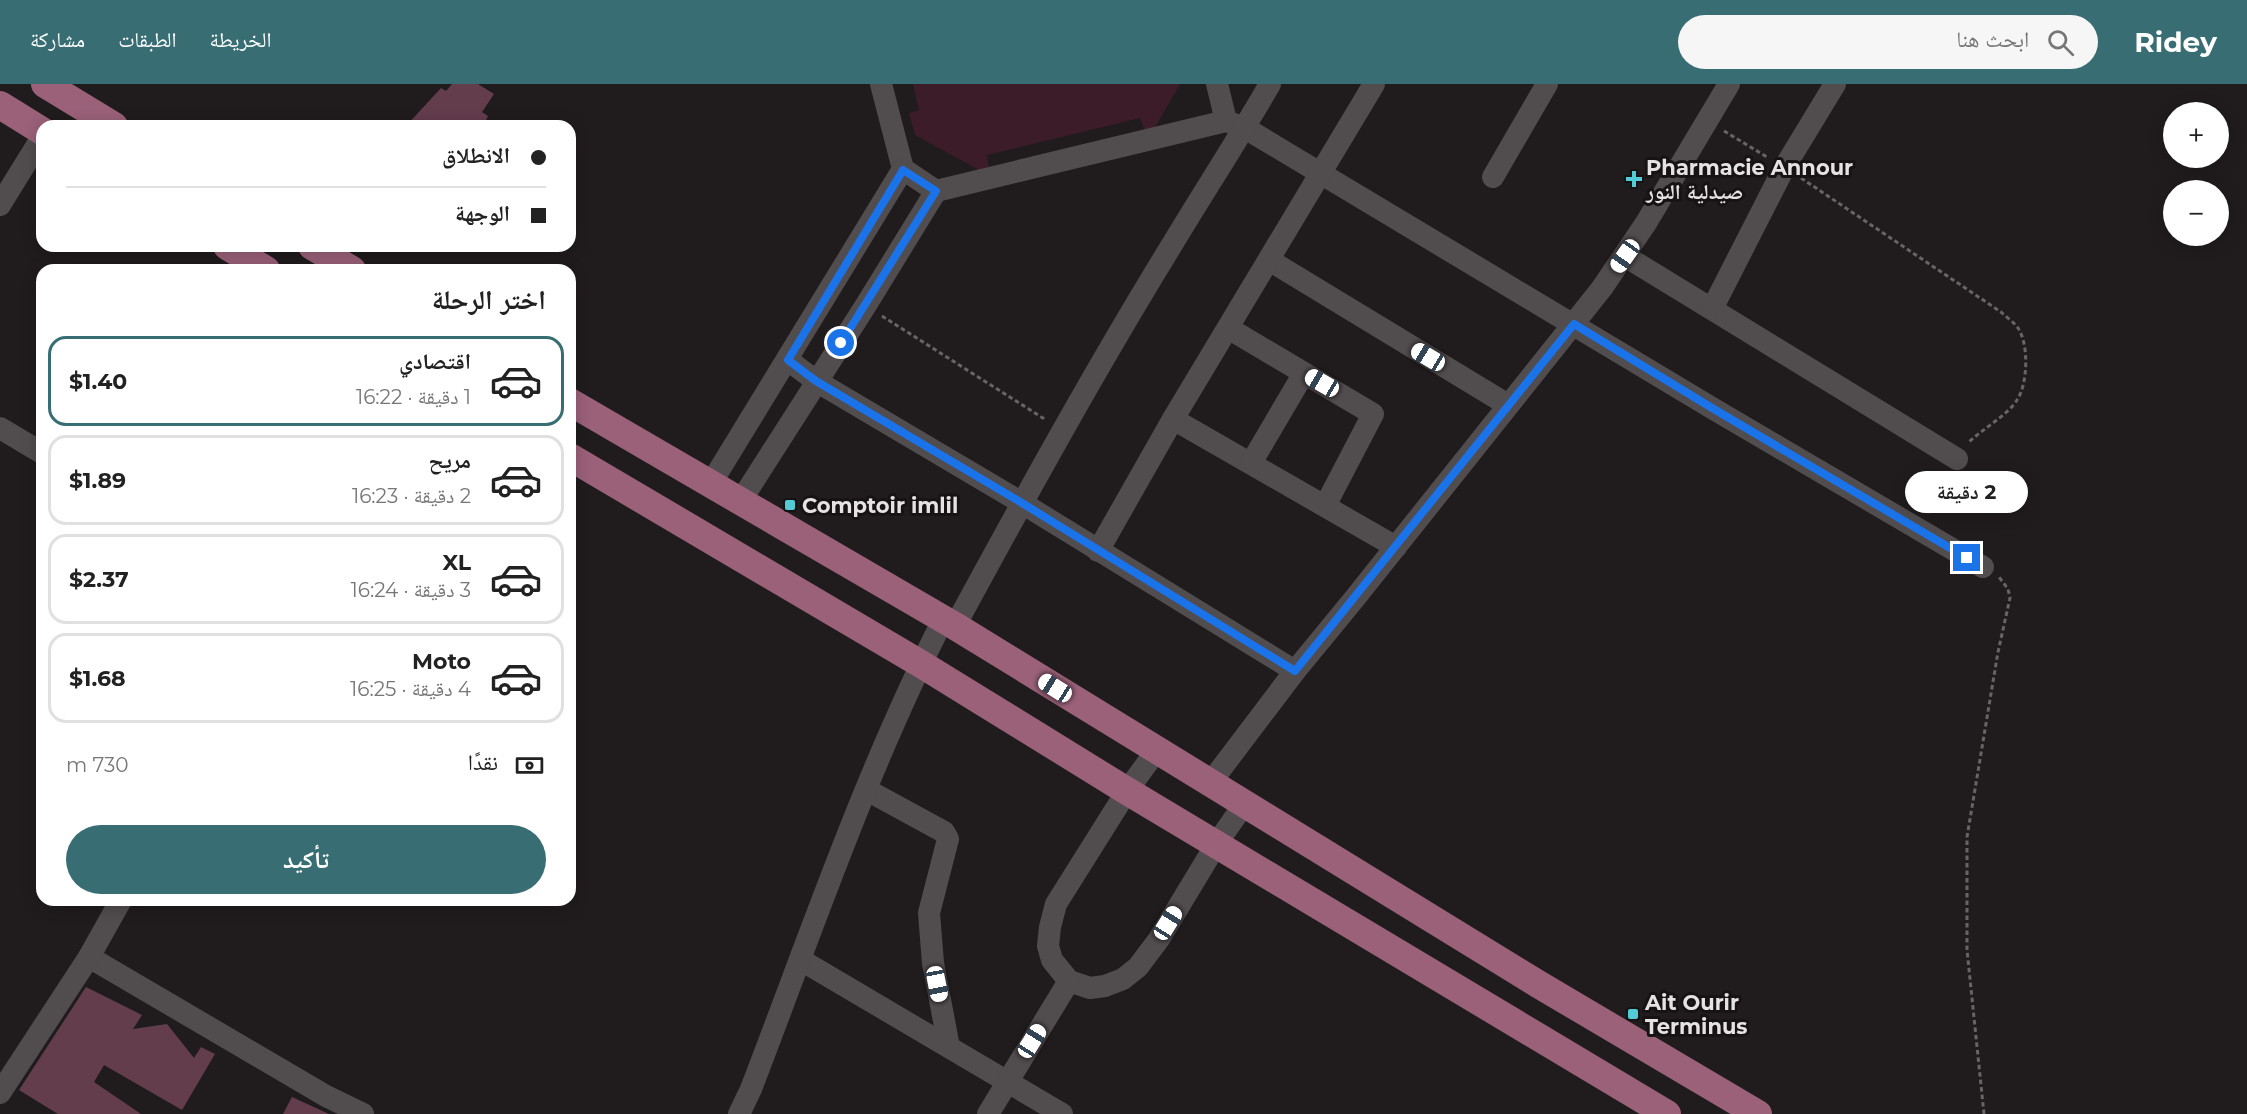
<!DOCTYPE html>
<html lang="ar">
<meta charset="utf-8">
<style>
body{margin:0;font-family:Montserrat,"Noto Naskh Arabic",sans-serif;background:#f6f6f6;color:#222;direction:rtl;height:100vh;display:flex;flex-direction:column;font-size:22px;white-space:nowrap}
*{box-sizing:border-box;margin:0}
p{font-size:20px;color:#767676}
.icon{flex:none;width:33px;height:33px;fill:none;stroke:currentColor;stroke-width:2;stroke-linecap:round;stroke-linejoin:round}
.map{position:relative;flex:1;overflow:hidden;direction:ltr}
.details{position:absolute;left:36px;top:180px;width:540px;height:642px;display:flex;flex-direction:column;background:#fff;border-radius:18px;box-shadow:0 3px 15px #0003;direction:rtl}
.details>*{flex:none}
.banner{position:absolute;left:36px;top:36px;width:540px;height:132px;border-radius:18px;box-shadow:0 3px 15px #0003;direction:rtl;display:grid;align-content:center;height:132px;padding:0 30px;background:#fff}
.tools{position:absolute;left:2163px;top:18px;display:grid;gap:12px}
.tools a{display:grid;place-items:center;width:66px;height:66px;border-radius:50%;background:#fff;box-shadow:0 3px 15px #0003;font-size:30px}
.end{position:absolute;width:27px;height:27px;margin:-14px;border:8px solid #1a73e8;background:#fff;box-shadow:0 0 0 3px #fff}
.from{border-radius:50%}
.bubble{position:absolute;height:42px;border-radius:21px;background:#fff;box-shadow:0 3px 15px #0003;font-size:20px;font-weight:700;line-height:42px;text-align:center;direction:rtl}
.car{position:absolute;width:18px;height:36px;margin:-18px -9px;border-radius:8px;box-shadow:0 0 4px 2px #0007;background:linear-gradient(#fff 24%,#345 0 40%,#fff 0 76%,#345 0 86%,#fff 0)}
.banner b{display:flex;align-items:center;gap:21px;height:57px;font-size:22px}
.banner b+b{border-top:2px solid #e0e0e0}
.banner i{width:15px;height:15px;background:#222}
ul{padding:0;list-style:none}
li{display:flex;align-items:center;gap:18px;height:90px;margin:0 12px 9px;padding:0 18px;border:3px solid #e0e0e0;border-radius:18px}
li div{flex:1}
li b{display:block;font-size:22px}
li em{font-style:normal;font-weight:700}
li.on{border-color:#386e73}
li>.icon{width:54px;height:54px;stroke-width:1.5}
h2{padding:0 30px;font-size:27px;line-height:72px}
.pay{display:flex;align-items:center;gap:15px;height:66px;padding:0 30px;font-size:22px}
.pay p{margin-inline-start:auto}
.button{display:flex;gap:12px;margin-top:auto;padding:12px 30px}
.button a{flex:1;height:69px;border-radius:36px;background:#386e73;color:#fff;font-size:24px;font-weight:700;line-height:69px;text-align:center}
header{display:flex;align-items:center;gap:36px;box-sizing:border-box;height:84px;padding:0 30px;background:#386e73;color:#fff}
header strong{font-size:28px}
nav{display:flex;gap:33px;margin-inline-start:auto;font-size:21px}
.search{width:420px;height:54px;background:#f6f6f6;display:flex;align-items:center;gap:15px;box-sizing:border-box;padding:0 21px;border-radius:33px;color:#767676;font-size:22px}
.map>svg:first-child{display:block}
.green{fill:#3d1c2a}
.building{fill:#643d4d}
.lines{fill:none;stroke-linecap:round;stroke-linejoin:round}
.path{stroke:#686465;stroke-width:3;stroke-dasharray:4.5 3;stroke-linecap:butt}
.minor{stroke:#514c4e;stroke-width:22}
.major{stroke:#9a6179;stroke-width:28}
.route{stroke:#1a73e8;stroke-width:8}
.poi-dot{fill:#52cbd7;stroke:#171314;stroke-width:2}
.labels{text-anchor:middle;dominant-baseline:central;stroke-width:6;stroke-linejoin:round;paint-order:stroke}
.poi-label{font-size:21px;font-weight:bold;fill:#e5e2e3;stroke:#171314;text-anchor:start}
</style>
<header>
<strong>Ridey</strong>
<div class="search"><svg class="icon" aria-label="search" viewBox="0 0 24 24"><circle cx="10" cy="10" r="6"/><path d="M15 15l6 6"/></svg>ابحث هنا</div>
<nav><a>الخريطة</a><a>الطبقات</a><a>مشاركة</a></nav>
</header>
<div class="map">
<svg width="2247" height="1030" viewBox="0 0 2247 1030">
<rect width="100%" height="100%" fill="#201c1d"/>
<!-- green -->
<polygon class="green" points="913,0 1180,0 1154,45 1145,48 1140,34 987,71 989,86 981,87 915,51 909,29 919,26"/>
<!-- building -->
<g class="building">
<polygon points="452,0 478,0 494,10 482,28 488,32 483,42 406,42 441,4 446,7"/>
<polygon points="86,903 142,931 133,945 167,940 194,974 201,963 215,970 182,1026 104,981 94,998 141,1030 58,1030 19,1006"/>
<polygon points="292,1013 329,1030 283,1030"/>
</g>
<g class="lines">
<!-- path -->
<g class="path">
<polyline points="1724,47 1767,73"/>
<path d="M1801,94L2001,228C2006,233 2014,238 2018,244C2029,260 2028,300 2017,316C2009,330 1981,346 1968,359"/>
<polyline points="882,232 1046,336"/>
<polyline points="1927,429 1947,392"/>
<polyline points="1984,1030 1967,866 1967,753 1998,568 2010,514 2008,505 1999,493"/>
</g>
<!-- minor -->
<g class="minor">
<polyline points="881,0 903,85 936,107 1226,37 1245,44 1712,324 1983,483"/>
<polyline points="1217,0 1226,37"/>
<polyline points="1493,93 1547,0"/>
<polyline points="0,121 42,53"/>
<polyline points="1625,172 1957,375"/>
<polyline points="1269,176 1508,321"/>
<polyline points="1712,225 1784,84 1835,0"/>
<polyline points="1228,244 1373,330 1325,422"/>
<polyline points="788,276 816,297 1022,419 1295,587"/>
<polyline points="1173,335 1396,463"/>
<polyline points="0,344 42,369"/>
<polyline points="1251,379 1304,289"/>
<polyline points="710,401 903,85"/>
<polyline points="740,418 866,221 936,107"/>
<polyline points="1098,467 1173,335 1374,0"/>
<path d="M955,542C1025,413 1096,284 1173,159C1205,106 1239,54 1270,0"/>
<polyline points="1156,667 1127,707 1056,820 1050,843 1048,862 1052,876 1069,897 1090,904 1105,902 1123,895 1138,883 1159,855 1217,759 1245,719"/>
<polyline points="1211,698 1295,587 1355,514 1602,204 1646,139 1729,0"/>
<polyline points="867,706 944,748 948,755 929,829 933,879 949,963"/>
<polyline points="89,873 326,1012 363,1030"/>
<polyline points="801,876 1062,1030"/>
<polyline points="0,1009 89,873 121,816"/>
<path d="M739,1030L751,1005C811,849 867,684 943,536"/>
<polyline points="988,1030 1069,897"/>
</g>
<!-- major -->
<g class="major">
<polyline points="45,0 114,42"/>
<polyline points="0,21 42,47"/>
<polyline points="227,162 266,186"/>
<polyline points="312,162 352,186"/>
<polyline points="570,318 955,542 1538,900 1758,1030"/>
<polyline points="570,373 921,580 1127,707 1667,1030"/>
</g>
</g>
<g class="lines">
<!-- route -->
<polyline class="route" points="841,259 936,107 903,86 788,276 816,297 1022,419 1295,587 1574,240 1712,324 1967,474"/>
</g>
<!-- markers -->
<g class="poi-dot">
<path d="M1631 86h6v6h6v6h-6v6h-6v-6h-6v-6h6z"/>
<rect x="784" y="415" width="12" height="12" rx="3"/>
<rect x="1627" y="924" width="12" height="12" rx="3"/>
</g>
<g class="labels">
<!-- poi labels -->
<g class="poi-label">
<text x="1646" y="83">Pharmacie Annour<tspan x="1646" dy="24">صيدلية النور</tspan></text>
<text x="802" y="421">Comptoir imlil</text>
<text x="1645" y="918">Ait Ourir<tspan x="1645" dy="24">Terminus</tspan></text>
</g>
</g>
</svg>
<div class="tools">
<a>+</a>
<a>−</a>
</div>
<i class="end from" style="left:841px;top:259px"></i>
<i class="end" style="left:1967px;top:474px"></i>
<div class="bubble" style="left:1905px;top:387px;width:123px">2 دقيقة</div>
<i class="car" style="left:1625px;top:172px;rotate:215deg"></i>
<i class="car" style="left:1428px;top:273px;rotate:301deg"></i>
<i class="car" style="left:1322px;top:299px;rotate:300deg"></i>
<i class="car" style="left:1055px;top:604px;rotate:302deg"></i>
<i class="car" style="left:1168px;top:839px;rotate:32deg"></i>
<i class="car" style="left:937px;top:900px;rotate:169deg"></i>
<i class="car" style="left:1032px;top:957px;rotate:32deg"></i>
<div class="banner">
<b><i class="from"></i>الانطلاق</b>
<b><i></i>الوجهة</b>
</div>
<section class="details">
<h2>اختر الرحلة</h2>
<ul>
<li class="on"><svg class="icon" aria-label="car" viewBox="0 0 24 24"><path d="M5 17H2v-5l4-1 3-4h7l3 4 3 1v5h-3M9 17h6M6 11h13"/><circle cx="7" cy="17" r="2"/><circle cx="17" cy="17" r="2"/></svg><div><b>اقتصادي</b><p>1 دقيقة · 16:22</p></div><em>$1.40</em></li>
<li><svg class="icon" aria-label="car" viewBox="0 0 24 24"><path d="M5 17H2v-5l4-1 3-4h7l3 4 3 1v5h-3M9 17h6M6 11h13"/><circle cx="7" cy="17" r="2"/><circle cx="17" cy="17" r="2"/></svg><div><b>مريح</b><p>2 دقيقة · 16:23</p></div><em>$1.89</em></li>
<li><svg class="icon" aria-label="car" viewBox="0 0 24 24"><path d="M5 17H2v-5l4-1 3-4h7l3 4 3 1v5h-3M9 17h6M6 11h13"/><circle cx="7" cy="17" r="2"/><circle cx="17" cy="17" r="2"/></svg><div><b>XL</b><p>3 دقيقة · 16:24</p></div><em>$2.37</em></li>
<li><svg class="icon" aria-label="car" viewBox="0 0 24 24"><path d="M5 17H2v-5l4-1 3-4h7l3 4 3 1v5h-3M9 17h6M6 11h13"/><circle cx="7" cy="17" r="2"/><circle cx="17" cy="17" r="2"/></svg><div><b>Moto</b><p>4 دقيقة · 16:25</p></div><em>$1.68</em></li>
</ul>
<div class="pay"><svg class="icon" aria-label="cash" viewBox="0 0 24 24"><path d="M3 7h18v10H3z"/><circle cx="12" cy="12" r="2"/></svg>نقدًا<p>730 m</p></div>
<div class="button"><a>تأكيد</a></div>
</section>
</div>
